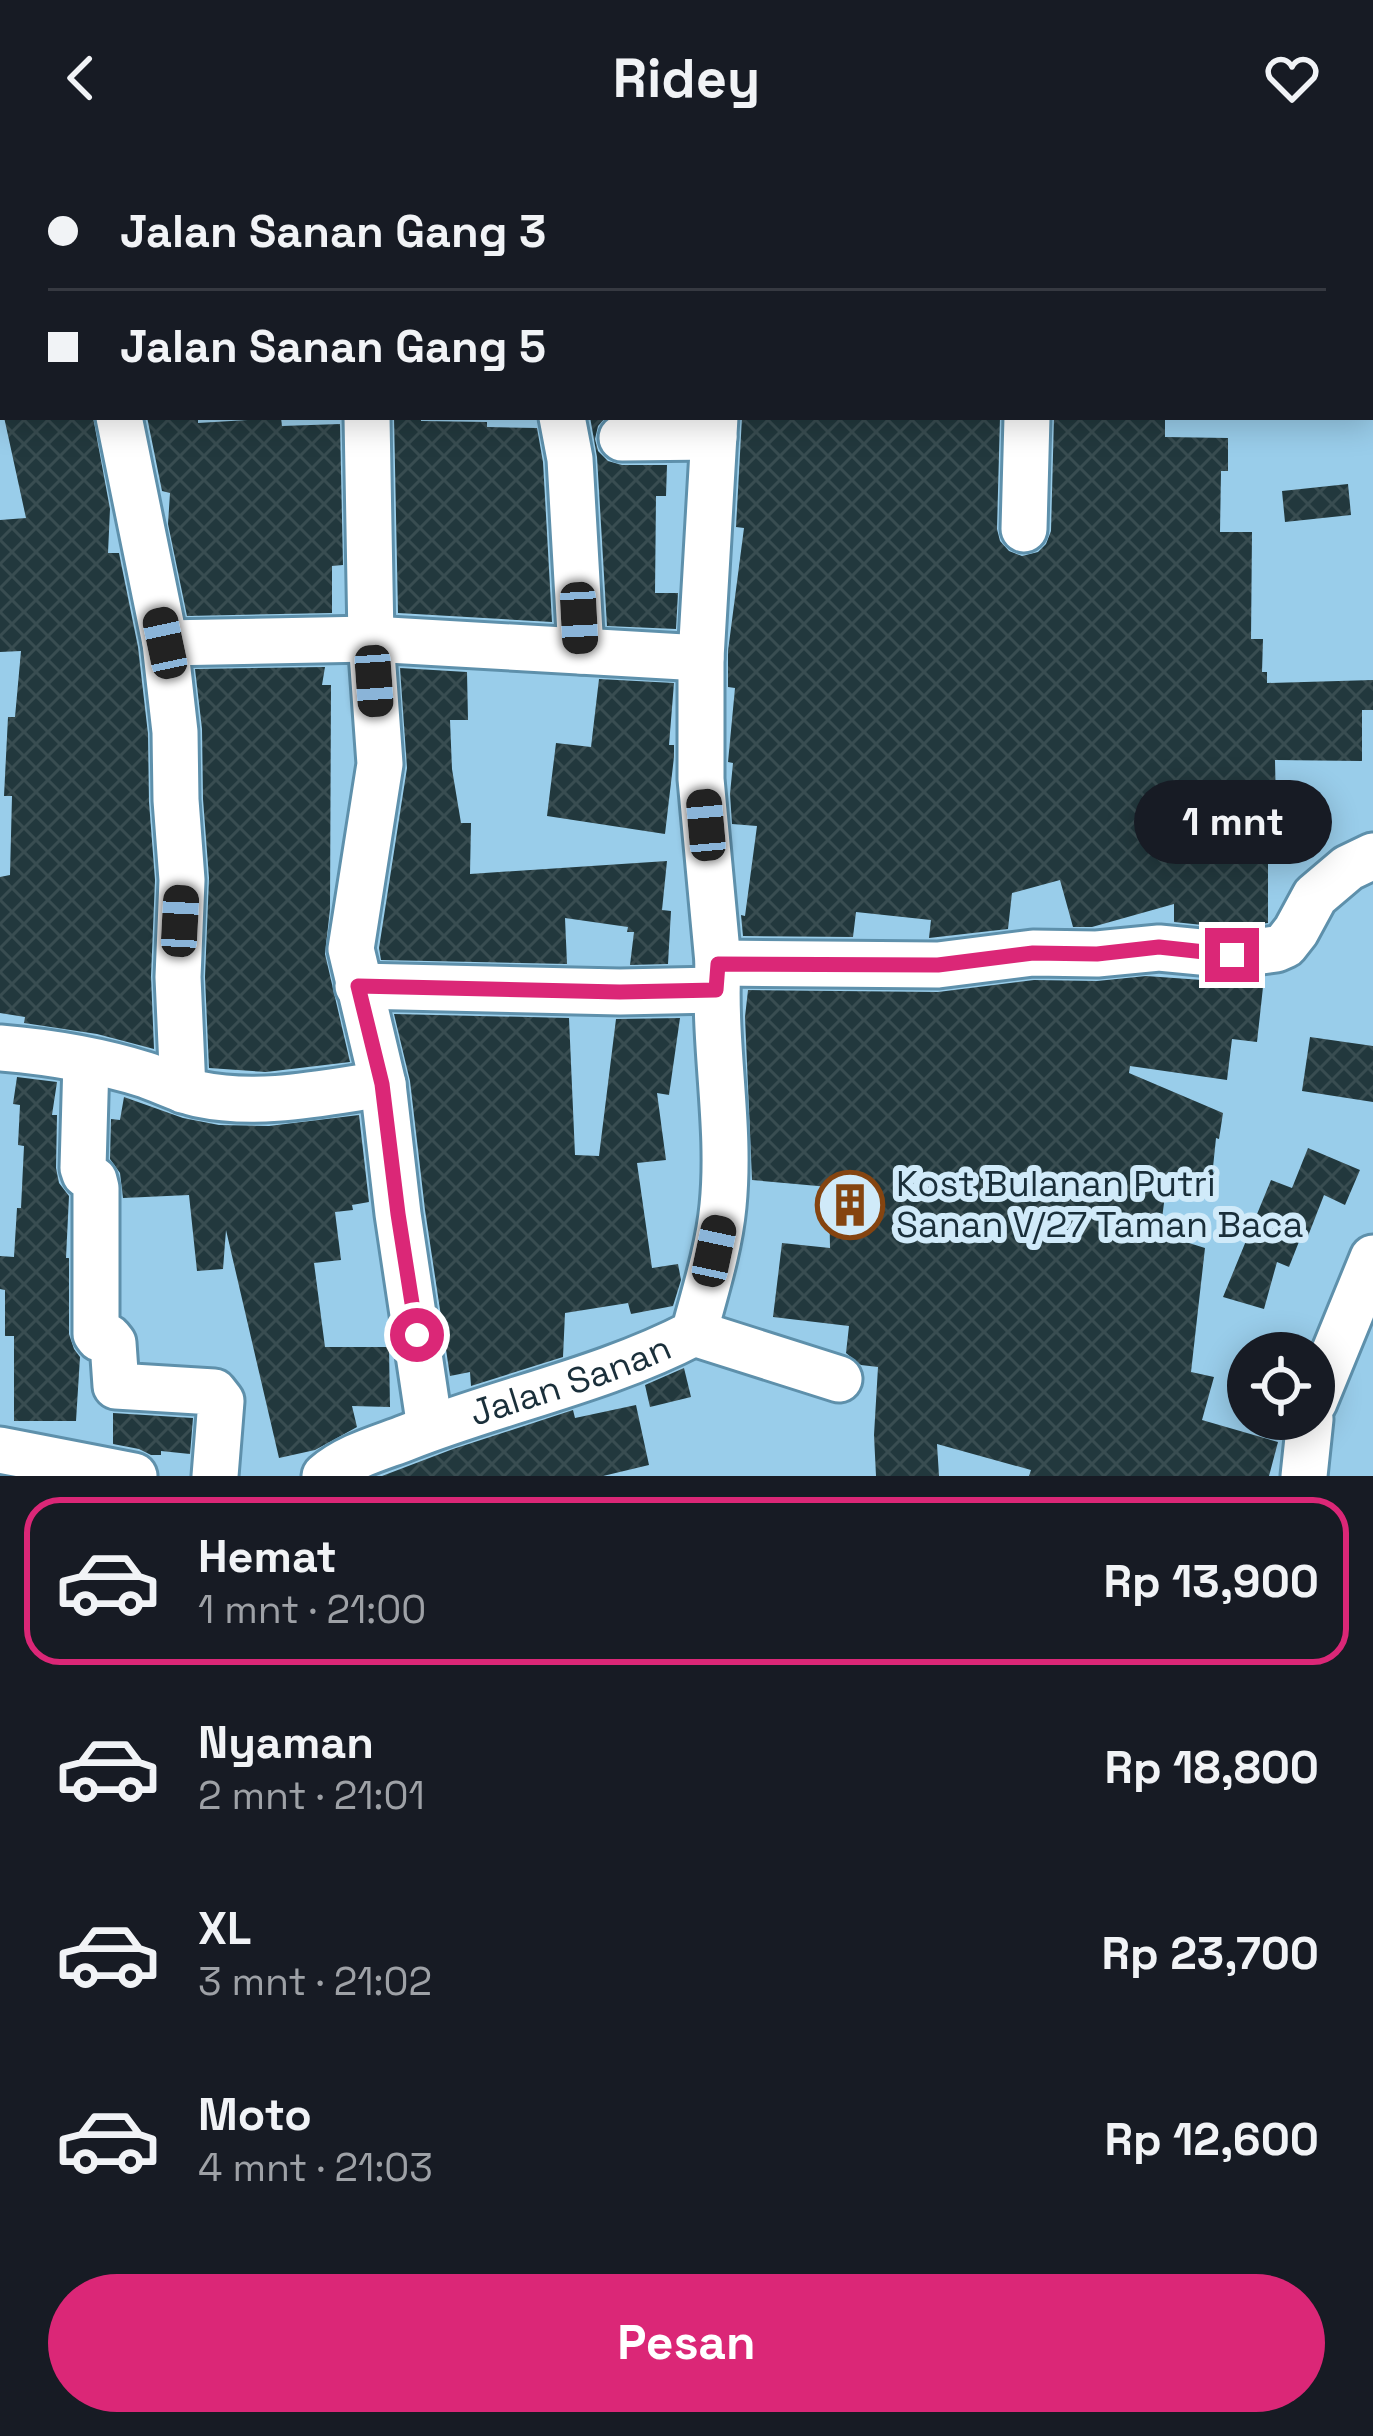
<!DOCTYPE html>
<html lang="id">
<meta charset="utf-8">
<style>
body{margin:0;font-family:"Space Grotesk",sans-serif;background:#20242c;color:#f1f3f6;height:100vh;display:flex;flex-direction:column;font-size:45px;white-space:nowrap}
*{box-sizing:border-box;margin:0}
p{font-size:39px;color:#9ea1a6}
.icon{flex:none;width:66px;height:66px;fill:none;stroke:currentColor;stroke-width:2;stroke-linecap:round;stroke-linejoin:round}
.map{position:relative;height:1320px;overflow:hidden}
.side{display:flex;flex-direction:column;background:#171b24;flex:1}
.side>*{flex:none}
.hud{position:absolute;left:0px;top:0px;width:1374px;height:264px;box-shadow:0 6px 30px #0003;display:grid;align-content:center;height:264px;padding:0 48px;background:#171b24}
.buttons{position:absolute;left:1227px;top:1176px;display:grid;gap:24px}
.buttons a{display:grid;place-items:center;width:108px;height:108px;border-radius:50%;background:#171b24;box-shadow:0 6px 30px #0003;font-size:60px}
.end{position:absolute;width:54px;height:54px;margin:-27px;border:15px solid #db2777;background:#fff;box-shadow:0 0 0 6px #fff}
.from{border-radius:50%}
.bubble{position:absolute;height:84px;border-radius:42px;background:#171b24;box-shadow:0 6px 30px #0003;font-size:39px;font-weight:600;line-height:84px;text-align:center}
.car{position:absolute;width:36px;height:72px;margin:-36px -18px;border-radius:15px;box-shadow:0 0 9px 3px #0007;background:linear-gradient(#222 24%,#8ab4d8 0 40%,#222 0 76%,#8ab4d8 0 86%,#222 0)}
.hud b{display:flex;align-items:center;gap:42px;height:114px;font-size:45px}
.hud b+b{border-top:3px solid #363941}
.hud i{width:30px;height:30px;background:#f1f3f6}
ul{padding:21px 0 0;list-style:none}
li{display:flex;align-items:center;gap:36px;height:168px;margin:0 24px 18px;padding:0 24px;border:6px solid transparent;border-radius:36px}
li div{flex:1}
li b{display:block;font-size:45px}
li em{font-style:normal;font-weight:600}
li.current{border-color:#db2777}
li>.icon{width:108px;height:108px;stroke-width:1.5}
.primary-button{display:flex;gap:24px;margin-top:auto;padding:24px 48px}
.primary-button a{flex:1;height:138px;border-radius:72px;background:#db2777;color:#fff;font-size:48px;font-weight:600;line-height:138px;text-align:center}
header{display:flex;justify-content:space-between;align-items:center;height:156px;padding:0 48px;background:#171b24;font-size:54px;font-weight:600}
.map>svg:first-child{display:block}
.building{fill:url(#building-cross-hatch)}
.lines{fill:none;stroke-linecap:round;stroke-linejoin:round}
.minor-casing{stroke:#5e90ab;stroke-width:51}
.minor{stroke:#fff;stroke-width:45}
.route{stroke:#db2777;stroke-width:15}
.labels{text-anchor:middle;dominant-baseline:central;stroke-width:12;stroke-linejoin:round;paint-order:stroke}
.poi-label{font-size:36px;fill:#1a2f3a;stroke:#d0eaf9;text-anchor:start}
.street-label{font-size:36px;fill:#1a2f3a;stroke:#d0eaf9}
</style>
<header><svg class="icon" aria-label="back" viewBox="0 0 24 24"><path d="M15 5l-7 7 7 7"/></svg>Ridey<svg class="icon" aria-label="heart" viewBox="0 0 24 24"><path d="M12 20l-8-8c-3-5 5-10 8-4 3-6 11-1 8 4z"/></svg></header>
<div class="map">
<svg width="1373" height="1320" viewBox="0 0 1373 1320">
<defs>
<pattern id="building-cross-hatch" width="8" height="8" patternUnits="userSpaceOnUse" patternTransform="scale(3)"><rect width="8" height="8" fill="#22383d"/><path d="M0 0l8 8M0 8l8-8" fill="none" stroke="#394d51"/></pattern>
</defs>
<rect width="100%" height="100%" fill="#99cdea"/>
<!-- building -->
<g class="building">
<polygon points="4,261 93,261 110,353 108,397 119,397 138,491 148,578 149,646 155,724 151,820 154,893 97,878 24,867 25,861 0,857 0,721 10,719 12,640 4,640 8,561 15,561 21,495 0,496 0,364 26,362"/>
<polygon points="147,261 198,261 198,267 281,262 282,270 340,268 343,409 332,410 332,457 187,460 168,368 170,337 162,335"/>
<polygon points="394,261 421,261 421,265 487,266 487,271 537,272 543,306 552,466 398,457"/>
<polygon points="590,261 606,261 598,270 595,283 598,295 608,305 622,309 667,309 666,340 656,340 655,437 678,437 676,473 607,470 597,301"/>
<polygon points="742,261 1000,261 997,373 1000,385 1009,395 1022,400 1038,396 1046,388 1051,375 1054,261 1165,261 1165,281 1228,282 1228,315 1221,315 1220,376 1252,376 1251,483 1263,483 1262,516 1267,516 1267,527 1373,524 1373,554 1362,554 1362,605 1275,604 1276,651 1268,651 1268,767 1231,772 1174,766 1174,748 1092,771 1073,771 1060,724 1012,737 1008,773 929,782 931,764 856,756 853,781 743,780 741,759 745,760 757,670 732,668 730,638 733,607 728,606 735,532 728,531 728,495 744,372 736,371"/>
<polygon points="1348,328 1351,359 1285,366 1282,335"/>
<polygon points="325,511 322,529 331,529 330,753 325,798 350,906 266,916 209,912 205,821 209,722 203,643 202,573 195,513"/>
<polygon points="400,512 467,516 468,564 450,564 452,613 461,667 471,667 470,718 667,705 662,754 671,755 668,808 630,809 634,776 627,776 628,771 565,762 567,808 381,804 379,792 407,612"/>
<polygon points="599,523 674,527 669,589 674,589 674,601 665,678 547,660 556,587 591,591"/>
<polygon points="1146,820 1230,826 1264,822 1257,886 1232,883 1227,924 1130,910 1129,917 1223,957 1219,983 1216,982 1212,1021 1168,1016 1160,1078 1205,1092 1191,1216 1214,1221 1202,1264 1278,1286 1269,1320 1029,1320 1031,1314 937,1288 939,1320 876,1320 874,1279 878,1211 861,1209 846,1197 849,1170 773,1161 782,1087 830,1092 829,1031 752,1024 745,861 748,834 938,836 1034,824 1097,825"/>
<polygon points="394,858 569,862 575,999 599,1000 616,863 680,862 669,939 657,937 666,1004 637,1007 652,1112 678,1108 681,1124 673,1150 631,1158 628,1147 565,1157 563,1201 471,1230 470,1216 450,1220 425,1054 410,925"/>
<polygon points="1310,881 1373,890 1373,946 1302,935"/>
<polygon points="17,921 57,926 52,959 57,959 56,1012 59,1027 69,1040 66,1102 69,1102 69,1178 74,1193 80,1201 76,1265 14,1265 14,1180 5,1180 5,1134 0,1133 0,1100 14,1101 17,1052 21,1052 24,990 18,989 20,949 13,948"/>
<polygon points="124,941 183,962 219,969 269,970 359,959 369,1046 352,1049 353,1054 335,1056 341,1104 314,1107 325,1191 389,1191 390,1251 352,1250 357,1271 315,1294 279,1302 226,1074 223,1113 197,1115 189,1039 123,1042 120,1017 110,1003 111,963 120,964"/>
<polygon points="1308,992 1360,1014 1345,1049 1324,1039 1308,1080 1302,1078 1289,1111 1277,1106 1264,1153 1223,1141 1271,1024 1292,1032"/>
<polygon points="684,1212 691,1241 650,1251 645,1229"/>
<polygon points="636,1249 649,1309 603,1320 382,1320 453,1293 573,1254 575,1262"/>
<polygon points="113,1257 193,1262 190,1298 161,1295 161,1299 151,1299 139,1293 113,1288"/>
</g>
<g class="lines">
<!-- minor casing -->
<g class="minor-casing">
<g id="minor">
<polyline points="116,0 116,3"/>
<polyline points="529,0 529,3"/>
<polyline points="716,0 716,3"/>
<polyline points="1011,0 1051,3"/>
<polyline points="1195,3 1195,0"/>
<polyline points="1371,51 1373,51"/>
<polyline points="119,261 165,487 175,576 176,644 182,724 178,821 183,934"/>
<polyline points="367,261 371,483 380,608 351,793 383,928 398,1058 430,1272"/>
<polyline points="562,261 570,303 581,495"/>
<polyline points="622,282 714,281"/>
<polyline points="1024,373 1027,261"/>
<polyline points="165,487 371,483 701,502"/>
<polyline points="718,807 938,809 1033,797 1097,798 1159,792 1232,799 1276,793 1285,789 1296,775 1315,740 1348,712 1373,700"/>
<polyline points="358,830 620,836 716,834"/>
<path d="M0,892C49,896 98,904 146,919C163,925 180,934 198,938C259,951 322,937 383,928"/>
<polyline points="86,905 83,1012 85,1018 94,1024 96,1032 96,1178 99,1182 109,1182 113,1187 116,1230 214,1236 221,1245 215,1320"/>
<polyline points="694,1177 839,1223"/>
<polyline points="1314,1246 1373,1102"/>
<polyline points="0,1294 134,1320"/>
<path id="s1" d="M325,1320C348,1300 380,1292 408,1281C502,1244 604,1224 694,1177C705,1136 719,1092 723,1050C731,969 713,888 718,807L701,623V502L715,261"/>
<polyline points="1304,1320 1310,1263"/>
</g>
</g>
<!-- minor -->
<use href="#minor" class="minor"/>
</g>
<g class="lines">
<!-- route -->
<polyline class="route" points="417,1179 398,1058 382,928 358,830 620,836 716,834 718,808 938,809 1033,797 1097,798 1159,791 1232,799"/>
</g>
<!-- icons -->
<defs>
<g id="building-ring" transform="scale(3.45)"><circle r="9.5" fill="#d0eaf9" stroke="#854410" stroke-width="1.5"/><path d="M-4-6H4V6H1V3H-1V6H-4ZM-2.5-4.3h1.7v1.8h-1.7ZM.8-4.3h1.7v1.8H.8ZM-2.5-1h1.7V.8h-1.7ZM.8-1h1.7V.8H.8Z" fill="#854410"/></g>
</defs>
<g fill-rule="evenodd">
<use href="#building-ring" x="850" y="1049"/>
</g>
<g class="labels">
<!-- poi labels -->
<g class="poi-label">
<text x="896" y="1028">Kost Bulanan Putri<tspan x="896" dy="41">Sanan V/27 Taman Baca</tspan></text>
</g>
<!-- street labels -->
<g class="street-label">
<text stroke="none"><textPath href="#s1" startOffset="264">Jalan Sanan</textPath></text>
</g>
</g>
</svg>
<div class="buttons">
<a><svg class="icon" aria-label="locate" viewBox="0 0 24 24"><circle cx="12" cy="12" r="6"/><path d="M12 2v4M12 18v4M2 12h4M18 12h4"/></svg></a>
</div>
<i class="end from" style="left:417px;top:1179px"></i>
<i class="end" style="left:1232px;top:799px"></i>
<div class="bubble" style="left:1134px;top:624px;width:198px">1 mnt</div>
<i class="car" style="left:579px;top:462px;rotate:177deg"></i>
<i class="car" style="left:165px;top:487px;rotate:348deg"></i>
<i class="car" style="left:374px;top:525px;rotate:176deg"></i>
<i class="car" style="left:706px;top:669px;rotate:355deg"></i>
<i class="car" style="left:180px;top:765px;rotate:3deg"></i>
<i class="car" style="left:714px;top:1095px;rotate:12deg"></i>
<div class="hud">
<b><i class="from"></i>Jalan Sanan Gang 3</b>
<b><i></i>Jalan Sanan Gang 5</b>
</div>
</div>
<section class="side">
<ul>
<li class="current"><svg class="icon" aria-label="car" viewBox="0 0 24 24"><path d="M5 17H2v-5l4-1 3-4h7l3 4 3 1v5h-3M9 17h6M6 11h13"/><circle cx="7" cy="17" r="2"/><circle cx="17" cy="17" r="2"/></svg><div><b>Hemat</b><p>1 mnt · 21:00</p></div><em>Rp 13,900</em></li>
<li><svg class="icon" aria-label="car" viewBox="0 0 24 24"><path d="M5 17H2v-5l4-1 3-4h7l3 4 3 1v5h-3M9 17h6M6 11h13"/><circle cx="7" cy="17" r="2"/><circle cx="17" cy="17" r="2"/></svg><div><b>Nyaman</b><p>2 mnt · 21:01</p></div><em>Rp 18,800</em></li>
<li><svg class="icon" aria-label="car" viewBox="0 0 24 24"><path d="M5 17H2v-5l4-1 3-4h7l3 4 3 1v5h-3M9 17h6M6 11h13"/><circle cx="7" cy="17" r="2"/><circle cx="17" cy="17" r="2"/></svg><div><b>XL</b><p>3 mnt · 21:02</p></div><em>Rp 23,700</em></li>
<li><svg class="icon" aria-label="car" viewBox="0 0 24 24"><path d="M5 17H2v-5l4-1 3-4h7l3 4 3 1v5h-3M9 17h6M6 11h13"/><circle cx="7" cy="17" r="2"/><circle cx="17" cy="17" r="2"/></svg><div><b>Moto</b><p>4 mnt · 21:03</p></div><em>Rp 12,600</em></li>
</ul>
<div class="primary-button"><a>Pesan</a></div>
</section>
